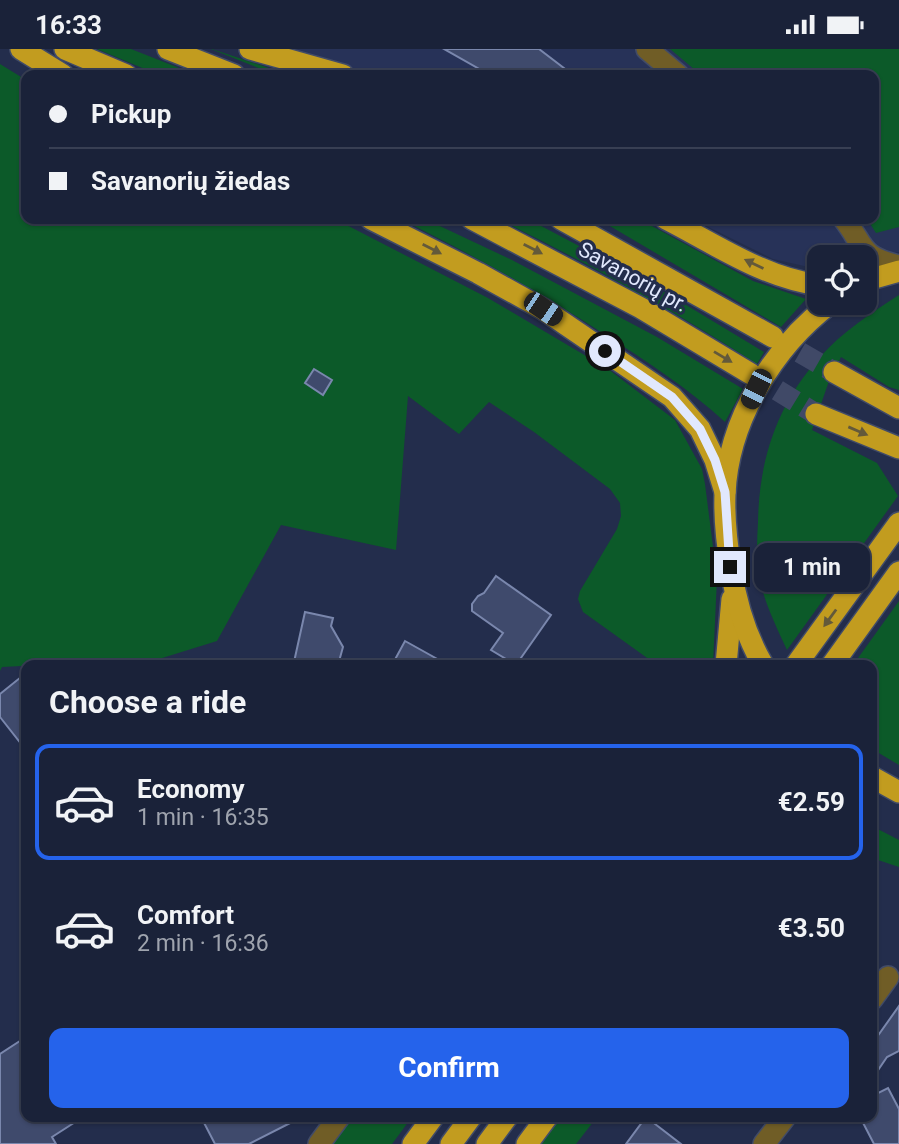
<!DOCTYPE html>
<meta charset="utf-8">
<style>
body{margin:0;font-family:Roboto,sans-serif;background:#232a41;color:#f1f3f6;height:100vh;display:flex;flex-direction:column;font-size:26px;white-space:nowrap}
*{box-sizing:border-box;margin:0}
p{font-size:23px;color:#9fa4ae}
.icon{flex:none;width:38px;height:38px;fill:none;stroke:currentColor;stroke-width:2;stroke-linecap:round;stroke-linejoin:round}
.map{position:relative;flex:1;overflow:hidden}
.side{position:absolute;left:21px;top:611px;width:856px;height:462px;display:flex;flex-direction:column;background:#1a2239;border-radius:14px;box-shadow:0 2px 5px #0004,0 0 0 2px #383f53}
.side>*{flex:none}
.guide{position:absolute;left:21px;top:21px;width:858px;height:154px;border-radius:14px;box-shadow:0 2px 5px #0004,0 0 0 2px #383f53;display:grid;align-content:center;height:154px;padding:0 28px;background:#1a2239}
.buttons{position:absolute;left:807px;top:196px;display:grid;gap:14px}
.buttons a{display:grid;place-items:center;width:70px;height:70px;border-radius:14px;background:#1a2239;box-shadow:0 2px 5px #0004,0 0 0 2px #383f53;font-size:35px}
.end{position:absolute;width:32px;height:32px;margin:-16px;border:9px solid #e1e8fd;background:#111;box-shadow:0 0 0 4px #111}
.from{border-radius:50%}
.bubble{position:absolute;height:49px;border-radius:14px;background:#1a2239;box-shadow:0 2px 5px #0004,0 0 0 2px #383f53;font-size:23px;font-weight:700;line-height:49px;text-align:center}
.car{position:absolute;width:21px;height:42px;margin:-21px -10px;border-radius:9px;box-shadow:0 0 5px 2px #0007;background:linear-gradient(#222 24%,#8ab4d8 0 40%,#222 0 76%,#8ab4d8 0 86%,#222 0)}
.guide b{display:flex;align-items:center;gap:24px;height:66px;font-size:26px}
.guide b+b{border-top:2px solid #383f53}
.guide i{width:18px;height:18px;background:#f1f3f6}
ul{padding:0;list-style:none}
li{display:flex;align-items:center;gap:21px;height:116px;margin:0 14px 10px;padding:0 14px;border:4px solid transparent;border-radius:14px}
li div{flex:1}
li b{display:block;font-size:26px}
li em{font-style:normal;font-weight:700}
li.active{border-color:#2563eb}
li>.icon{width:63px;height:63px;stroke-width:1.5}
h2{padding:0 28px;font-size:32px;line-height:84px}
.cta{display:flex;gap:14px;margin-top:auto;padding:14px 28px}
.cta a{flex:1;height:80px;border-radius:14px;background:#2563eb;color:#fff;font-size:28px;font-weight:700;line-height:80px;text-align:center}
.status{display:flex;justify-content:space-between;align-items:center;height:49px;padding:0 35px;background:#1a2239;direction:ltr}
.status svg{height:19px;fill:currentColor}
.map>svg:first-child{display:block}
.built{fill:#273258}
.green{fill:#0c5a29}
.building{fill:#3f4a6c;stroke:#7a87ad;stroke-width:2}
.lines{fill:none;stroke-linecap:round;stroke-linejoin:round}
.highway-tunnel{stroke:#404967;stroke-width:21;stroke-dasharray:21 10;stroke-linecap:butt}
.minor-casing{stroke:#414b68;stroke-width:24}
.highway-casing{stroke:#414b68;stroke-width:24}
.minor{stroke:#705d26;stroke-width:21}
.highway{stroke:#c29c1f;stroke-width:21}
.oneway{fill:#63593a}
.route{stroke:#e1e8fd;stroke-width:9}
.labels{text-anchor:middle;dominant-baseline:central;stroke-width:7;stroke-linejoin:round;paint-order:stroke}
.street-label{font-size:21px;fill:#e1e8fd;stroke:#232d4c}
</style>
<div class="status"><b>16:33</b><svg viewBox="0 0 49 12"><path d="M0 12V9h3v3zM5 12V6h3v6zM10 12V3h3v9zM15 12V0h3v12zM26 1h20v11H26zM47 4h2v5h-2z"/></svg></div>
<div class="map">
<svg width="899" height="1095" viewBox="0 0 899 1095">
<rect width="100%" height="100%" fill="#232d4c"/>
<!-- built -->
<polygon class="built" points="294,0 899,0 899,203 865,212 864,208 819,208 819,218 813,219 773,210 692,170 873,170 873,26 370,26"/>
<!-- green -->
<g class="green">
<polygon points="97,0 131,0 197,26 159,26"/>
<polygon points="211,0 212,0 290,26 276,26"/>
<polygon points="670,0 899,0 899,178 876,184 867,170 873,170 873,26 701,26"/>
<polygon points="0,15 26,31 26,170 335,170 488,249 608,320 675,371 702,420 705,435 717,529 713,616 657,616 583,563 578,550 580,542 617,480 621,467 620,454 610,440 534,383 489,353 459,385 408,347 396,501 281,476 217,592 159,610 2,618 0,622"/>
<path d="M400,170H425L512,211L657,288L743,340L725,373C688,339 646,312 604,285C538,242 471,205 400,170Z"/>
<path d="M498,170H528L653,236L764,303L757,315C673,261 587,214 498,170Z"/>
<polygon points="598,170 639,170 753,232 806,250 781,278"/>
<path d="M899,246V341L889,338L841,308L828,335L812,381L877,414L898,447L787,601C776,577 764,553 759,527C756,509 757,491 758,473C759,411 777,355 820,308C842,283 871,264 899,246Z"/>
<polygon points="899,552 899,716 872,700 872,616 853,616"/>
<polygon points="872,777 899,791 899,818 872,809"/>
<polygon points="353,1068 412,1068 392,1095 333,1095"/>
<polygon points="560,1068 597,1068 576,1095 541,1095"/>
</g>
<!-- building -->
<g class="building">
<polygon points="444,0 539,0 573,26 490,26"/>
<polygon points="314,320 332,331 323,346 305,334"/>
<polygon points="496,527 551,566 516,616 491,601 503,584 472,562 472,555 478,547 484,544"/>
<polygon points="305,563 333,569 331,577 343,598 338,616 306,616 294,613"/>
<polygon points="405,592 448,616 392,616"/>
<polygon points="26,624 26,701 0,668 0,645"/>
<polygon points="899,957 899,1002 887,1008 872,1030 872,995"/>
<polygon points="26,988 26,1068 83,1068 52,1088 56,1095 0,1095 0,1005"/>
<polygon points="888,1039 899,1060 899,1095 874,1095 860,1068 872,1068 872,1047"/>
<polygon points="201,1068 302,1068 249,1095 215,1095"/>
<polygon points="646,1068 681,1095 626,1095"/>
</g>
<g class="lines">
<!-- highway-tunnel -->
<g class="highway-tunnel">
<polyline points="773,288 834,323"/>
<polyline points="751,325 816,365"/>
</g>
<!-- minor casing -->
<g class="minor-casing">
<g id="minor">
<polyline points="647,0 678,26"/>
<path d="M844,170C865,197 859,208 899,217"/>
<polyline points="872,950 888,928"/>
<polyline points="319,1095 339,1068"/>
<polyline points="764,1095 785,1068"/>
</g>
</g>
<!-- highway casing -->
<g class="highway-casing">
<g id="highway">
<polyline points="21,0 63,26"/>
<polyline points="65,0 126,26"/>
<polyline points="168,0 234,26"/>
<polyline points="250,0 343,26"/>
<polyline points="371,170 478,224 543,260 672,348 700,380 715,411 725,443"/>
<polyline points="472,170 641,259 751,325"/>
<polyline points="561,170 773,288"/>
<path d="M666,170C715,195 764,229 819,236"/>
<polyline points="864,232 899,222"/>
<polyline points="834,323 899,359"/>
<polyline points="816,365 899,399"/>
<polyline points="726,616 732,550"/>
<path d="M763,616C746,587 736,553 731,520C727,496 724,470 725,445C728,372 773,298 831,254"/>
<polyline points="796,616 899,474"/>
<polyline points="832,616 899,523"/>
<polyline points="872,728 899,743"/>
<polyline points="413,1095 433,1068"/>
<polyline points="451,1095 471,1068"/>
<polyline points="487,1095 507,1068"/>
<polyline points="527,1095 547,1068"/>
</g>
</g>
<!-- minor -->
<use href="#minor" class="minor"/>
<!-- highway -->
<use href="#highway" class="highway"/>
</g>
<!-- one-way arrows -->
<defs><path id="oneway-solid" d="M-6-.8H1V-3.2L6.5 0L1 3.2V.8H-6Z" transform="scale(1.75)"/></defs>
<g class="oneway">
<use href="#oneway-solid" transform="translate(432 200) rotate(27)"/>
<use href="#oneway-solid" transform="translate(533 200) rotate(27)"/>
<use href="#oneway-solid" transform="translate(754 215) rotate(-154)"/>
<use href="#oneway-solid" transform="translate(723 308) rotate(31)"/>
<use href="#oneway-solid" transform="translate(858 382) rotate(23)"/>
<use href="#oneway-solid" transform="translate(830 569) rotate(126)"/>
</g>
<g class="lines">
<!-- route -->
<polyline class="route" points="605,302 672,348 700,380 715,411 725,443 730,518"/>
</g>
<g class="labels">
<!-- street labels -->
<g class="street-label">
<text transform="translate(633 228) rotate(29)">Savanorių pr.</text>
</g>
</g>
</svg>
<div class="buttons">
<a><svg class="icon" aria-label="locate" viewBox="0 0 24 24"><circle cx="12" cy="12" r="6"/><path d="M12 2v4M12 18v4M2 12h4M18 12h4"/></svg></a>
</div>
<i class="end from" style="left:605px;top:302px"></i>
<i class="end" style="left:730px;top:518px"></i>
<div class="bubble" style="left:754px;top:494px;width:116px">1 min</div>
<i class="car" style="left:543px;top:260px;rotate:124deg"></i>
<i class="car" style="left:756px;top:340px;rotate:206deg"></i>
<div class="guide">
<b><i class="from"></i>Pickup</b>
<b><i></i>Savanorių žiedas</b>
</div>
<section class="side">
<h2>Choose a ride</h2>
<ul>
<li class="active"><svg class="icon" aria-label="car" viewBox="0 0 24 24"><path d="M5 17H2v-5l4-1 3-4h7l3 4 3 1v5h-3M9 17h6M6 11h13"/><circle cx="7" cy="17" r="2"/><circle cx="17" cy="17" r="2"/></svg><div><b>Economy</b><p>1 min · 16:35</p></div><em>€2.59</em></li>
<li><svg class="icon" aria-label="car" viewBox="0 0 24 24"><path d="M5 17H2v-5l4-1 3-4h7l3 4 3 1v5h-3M9 17h6M6 11h13"/><circle cx="7" cy="17" r="2"/><circle cx="17" cy="17" r="2"/></svg><div><b>Comfort</b><p>2 min · 16:36</p></div><em>€3.50</em></li>
</ul>
<div class="cta"><a>Confirm</a></div>
</section>
</div>
